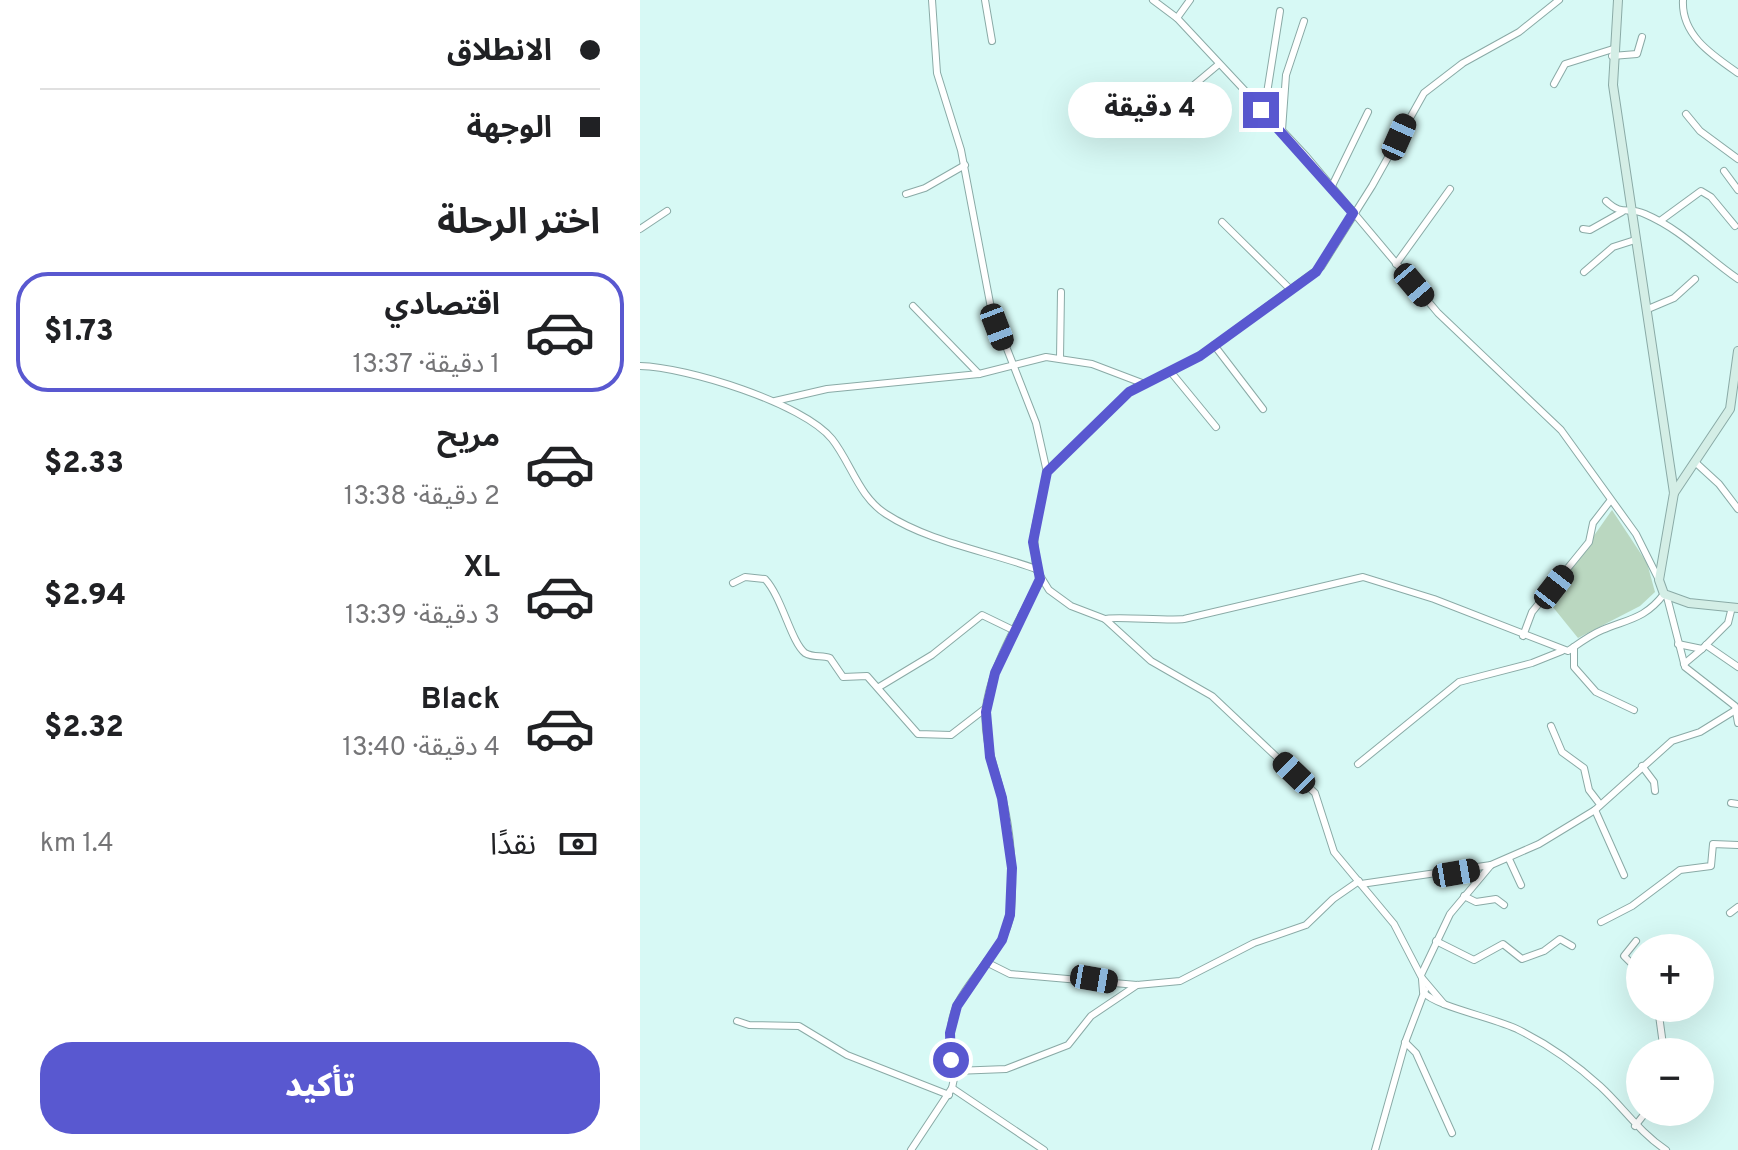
<!DOCTYPE html>
<html lang="ar">
<meta charset="utf-8">
<style>
body{margin:0;font-family:Overpass,"Noto Sans Arabic",sans-serif;background:#f2f2f2;color:#202124;direction:rtl;height:100vh;display:flex;flex-direction:column;font-size:30px;white-space:nowrap}
*{box-sizing:border-box;margin:0}
p{font-size:26px;color:#757577}
.icon{flex:none;width:44px;height:44px;fill:none;stroke:currentColor;stroke-width:2;stroke-linecap:round;stroke-linejoin:round}
.map{position:relative;flex:1;overflow:hidden;direction:ltr}
.drawer{display:flex;flex-direction:column;background:#fff;width:640px}
.drawer>*{flex:none}
.guide{display:grid;align-content:center;height:176px;padding:0 40px;background:#fff}
.buttons{position:absolute;left:986px;top:934px;display:grid;gap:16px}
.buttons a{display:grid;place-items:center;width:88px;height:88px;border-radius:50%;background:#fff;box-shadow:0 8px 32px #0002;font-size:40px}
.end{position:absolute;width:36px;height:36px;margin:-18px;border:10px solid #5958d0;background:#fff;box-shadow:0 0 0 4px #fff}
.from{border-radius:50%}
.bubble{position:absolute;height:56px;border-radius:28px;background:#fff;box-shadow:0 8px 32px #0002;font-size:26px;font-weight:800;line-height:56px;text-align:center;direction:rtl}
.car{position:absolute;width:24px;height:48px;margin:-24px -12px;border-radius:10px;box-shadow:0 0 6px 2px #0007;background:linear-gradient(#222 24%,#8ab4d8 0 40%,#222 0 76%,#8ab4d8 0 86%,#222 0)}
.guide b{display:flex;align-items:center;gap:28px;height:76px;font-size:30px}
.guide b+b{border-top:2px solid #e0e0e0}
.guide i{width:20px;height:20px;background:#202124}
ul{padding:0;list-style:none}
li{display:flex;align-items:center;gap:24px;height:120px;margin:0 16px 12px;padding:0 24px;border:4px solid transparent;border-radius:32px}
li div{flex:1}
li b{display:block;font-size:30px}
li em{font-style:normal;font-weight:800}
li.current{border-color:#5958d0}
li>.icon{width:72px;height:72px;stroke-width:1.5}
h2{padding:0 40px;font-size:36px;line-height:96px}
.pay{display:flex;align-items:center;gap:20px;height:88px;padding:0 40px;font-size:30px}
.pay p{margin-inline-start:auto}
.button{display:flex;gap:16px;margin-top:auto;padding:16px 40px}
.button a{flex:1;height:92px;border-radius:32px;background:#5958d0;color:#fff;font-size:32px;font-weight:800;line-height:92px;text-align:center}
main{display:flex;flex:1;min-height:0}
.map>svg:first-child{display:block}
.green{fill:#bad7c0}
.lines{fill:none;stroke-linecap:round;stroke-linejoin:round}
.street-casing{stroke:#8aaaa6;stroke-width:8}
.secondary-casing{stroke:#8aaaa6;stroke-width:10}
.street{stroke:#fff;stroke-width:6}
.secondary{stroke:#d4eee6;stroke-width:8}
.route{stroke:#5958d0;stroke-width:10}
</style>
<main>
<div class="map">
<svg width="1098" height="1150" viewBox="0 0 1098 1150">
<rect width="100%" height="100%" fill="#d7f9f5"/>
<!-- green -->
<polygon class="green" points="972,510 1007,563 1015,592 1000,606 938,638 908,601"/>
<g class="lines">
<!-- street casing -->
<g class="street-casing">
<g id="street">
<polyline points="292,0 297,73 321,150 351,308 396,423 407,472"/>
<polyline points="345,0 352,41"/>
<polyline points="513,0 537,18 666,156 798,313 921,430 996,534 1019,580"/>
<path d="M1043,0C1041,35 1072,55 1098,73"/>
<polyline points="537,18 550,0"/>
<polyline points="972,56 997,54 1002,37"/>
<polyline points="914,84 925,64 973,49"/>
<polyline points="523,102 542,95 579,64"/>
<polyline points="624,112 640,11"/>
<polyline points="1046,114 1060,131 1098,159"/>
<polyline points="642,130 646,75 664,21"/>
<polyline points="1084,171 1098,190"/>
<polyline points="691,188 728,112"/>
<polyline points="266,194 285,188 325,165"/>
<path d="M966,201C983,217 987,206 1005,214C1042,230 1066,257 1098,279"/>
<polyline points="1020,221 1061,191 1071,197 1095,226"/>
<polyline points="582,222 651,290"/>
<polyline points="0,229 27,211"/>
<polyline points="943,229 950,230 982,212"/>
<polyline points="756,264 810,189"/>
<polyline points="944,272 973,247 995,240"/>
<polyline points="273,306 339,374"/>
<polyline points="1008,309 1034,298 1055,279"/>
<polyline points="574,345 623,409"/>
<polyline points="420,358 421,292"/>
<path d="M0,366C46,367 163,403 192,439C211,463 219,497 246,514C289,542 347,551 396,569"/>
<polyline points="530,371 576,427"/>
<polyline points="135,401 187,389 339,374 406,357 452,364 502,383"/>
<polyline points="1055,462 1079,484 1098,509"/>
<path d="M93,583L105,577L125,579C142,597 151,642 165,653C173,658 182,655 190,658L203,677L227,676L278,734L311,735L346,708"/>
<polyline points="1027,597 1045,667 1095,706 1098,723"/>
<path d="M465,619C471,616 529,621 544,619L723,577L794,599L928,651C938,644 950,635 962,630C988,619 1005,619 1024,594"/>
<polyline points="883,636 892,612 949,542 953,523 970,501"/>
<polyline points="1038,644 1062,649 1088,623 1092,607"/>
<polyline points="1066,645 1098,667"/>
<polyline points="934,647 934,667 956,692 994,710"/>
<polyline points="1044,664 1062,649"/>
<polyline points="239,687 292,655 342,615 375,631"/>
<polyline points="911,726 922,752 944,768 949,790 959,803"/>
<polyline points="718,764 819,682 892,663 922,651"/>
<polyline points="1002,766 1014,782 1015,791"/>
<polyline points="1091,803 1098,804"/>
<polyline points="955,810 984,875"/>
<polyline points="869,859 881,885"/>
<polyline points="721,884 851,865"/>
<polyline points="824,896 836,902 856,899 864,905"/>
<polyline points="1090,913 1098,907"/>
<polyline points="961,922 992,906 1040,870 1071,866 1073,844 1098,845"/>
<polyline points="796,941 834,960 863,944 882,959 904,951 920,939 932,946"/>
<polyline points="996,941 984,956 1000,972"/>
<polyline points="346,962 370,974 497,985 540,981 614,943 666,925 693,899 719,881"/>
<polyline points="781,975 810,914 851,865 899,844 955,810 1032,741 1060,732 1094,711"/>
<path d="M782,979L783,992C796,1007 856,1018 879,1030C907,1044 937,1065 960,1086C983,1107 999,1132 1026,1150"/>
<polyline points="804,1004 782,978 754,924 694,852 675,793 572,696 511,661 465,619 431,606 409,590 396,569 394,533 407,472 489,392 560,356 681,267 732,186 784,93 823,63 879,32 919,0"/>
<polyline points="1018,1008 1024,1052"/>
<polyline points="97,1021 109,1025 159,1026 207,1055 309,1095"/>
<polyline points="765,1042 776,1053 812,1133"/>
<polyline points="315,1071 366,1069 428,1045 451,1016 497,985"/>
<polyline points="312,1088 404,1150"/>
<polyline points="995,1126 1006,1112"/>
<path d="M271,1150L312,1088C320,1062 302,1037 317,1005C332,973 367,948 371,911C374,875 371,832 362,796C354,765 341,734 347,701C355,658 382,617 400,579"/>
<polyline points="735,1150 766,1040 785,990"/>
</g>
</g>
<!-- secondary casing -->
<g class="secondary-casing">
<g id="secondary">
<polyline points="978,0 973,85 1034,493 1019,580 1024,594 1049,603 1098,608"/>
<polyline points="1034,493 1090,409 1098,351"/>
</g>
</g>
<!-- street -->
<use href="#street" class="street"/>
<!-- secondary -->
<use href="#secondary" class="secondary"/>
</g>
<g class="lines">
<!-- route -->
<polyline class="route" points="311,1060 310,1033 317,1006 362,940 370,915 372,868 362,798 350,757 346,712 355,673 400,579 393,542 407,472 489,392 560,356 676,272 713,213 621,110"/>
</g>
</svg>
<div class="buttons">
<a>+</a>
<a>−</a>
</div>
<i class="end from" style="left:311px;top:1060px"></i>
<i class="end" style="left:621px;top:110px"></i>
<div class="bubble" style="left:428px;top:82px;width:164px">4 دقيقة</div>
<i class="car" style="left:759px;top:137px;rotate:24deg"></i>
<i class="car" style="left:774px;top:285px;rotate:140deg"></i>
<i class="car" style="left:357px;top:327px;rotate:159deg"></i>
<i class="car" style="left:914px;top:587px;rotate:38deg"></i>
<i class="car" style="left:654px;top:773px;rotate:314deg"></i>
<i class="car" style="left:816px;top:873px;rotate:80deg"></i>
<i class="car" style="left:454px;top:979px;rotate:100deg"></i>
</div>
<section class="drawer">
<div class="guide">
<b><i class="from"></i>الانطلاق</b>
<b><i></i>الوجهة</b>
</div>
<h2>اختر الرحلة</h2>
<ul>
<li class="current"><svg class="icon" aria-label="car" viewBox="0 0 24 24"><path d="M5 17H2v-5l4-1 3-4h7l3 4 3 1v5h-3M9 17h6M6 11h13"/><circle cx="7" cy="17" r="2"/><circle cx="17" cy="17" r="2"/></svg><div><b>اقتصادي</b><p>1 دقيقة · 13:37</p></div><em>$1.73</em></li>
<li><svg class="icon" aria-label="car" viewBox="0 0 24 24"><path d="M5 17H2v-5l4-1 3-4h7l3 4 3 1v5h-3M9 17h6M6 11h13"/><circle cx="7" cy="17" r="2"/><circle cx="17" cy="17" r="2"/></svg><div><b>مريح</b><p>2 دقيقة · 13:38</p></div><em>$2.33</em></li>
<li><svg class="icon" aria-label="car" viewBox="0 0 24 24"><path d="M5 17H2v-5l4-1 3-4h7l3 4 3 1v5h-3M9 17h6M6 11h13"/><circle cx="7" cy="17" r="2"/><circle cx="17" cy="17" r="2"/></svg><div><b>XL</b><p>3 دقيقة · 13:39</p></div><em>$2.94</em></li>
<li><svg class="icon" aria-label="car" viewBox="0 0 24 24"><path d="M5 17H2v-5l4-1 3-4h7l3 4 3 1v5h-3M9 17h6M6 11h13"/><circle cx="7" cy="17" r="2"/><circle cx="17" cy="17" r="2"/></svg><div><b>Black</b><p>4 دقيقة · 13:40</p></div><em>$2.32</em></li>
</ul>
<div class="pay"><svg class="icon" aria-label="cash" viewBox="0 0 24 24"><path d="M3 7h18v10H3z"/><circle cx="12" cy="12" r="2"/></svg>نقدًا<p>1.4 km</p></div>
<div class="button"><a>تأكيد</a></div>
</section>
</main>
